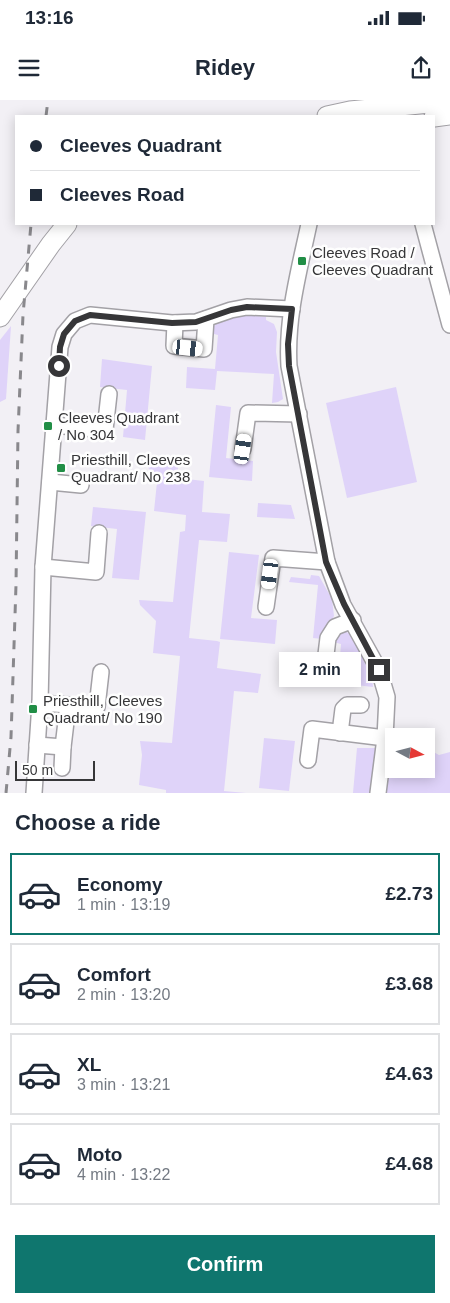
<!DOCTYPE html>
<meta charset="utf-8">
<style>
body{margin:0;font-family:Arial,sans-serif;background:#f6f6f7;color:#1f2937;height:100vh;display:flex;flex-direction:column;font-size:19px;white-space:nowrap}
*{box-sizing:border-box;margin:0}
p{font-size:16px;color:#747a83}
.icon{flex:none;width:28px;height:28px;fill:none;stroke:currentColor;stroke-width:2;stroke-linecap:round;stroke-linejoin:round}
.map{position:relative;height:693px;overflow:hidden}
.details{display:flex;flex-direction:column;background:#fff;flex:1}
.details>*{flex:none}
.guide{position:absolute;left:15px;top:15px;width:420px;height:110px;border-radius:0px;box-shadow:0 2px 12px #0003;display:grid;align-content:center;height:110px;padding:0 15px;background:#fff}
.needle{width:32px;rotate:97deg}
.fabs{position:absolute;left:385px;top:628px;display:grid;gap:10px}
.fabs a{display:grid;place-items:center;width:50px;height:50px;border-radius:0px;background:#fff;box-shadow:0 2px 12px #0003;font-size:25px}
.scale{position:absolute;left:15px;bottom:12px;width:80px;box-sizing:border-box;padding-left:5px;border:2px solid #363638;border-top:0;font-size:14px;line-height:18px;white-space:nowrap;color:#363638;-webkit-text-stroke:4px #fefefe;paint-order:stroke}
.end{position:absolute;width:22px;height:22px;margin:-11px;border:6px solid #363638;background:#fff;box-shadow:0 0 0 2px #fff}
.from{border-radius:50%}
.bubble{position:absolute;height:35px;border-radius:0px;background:#fff;box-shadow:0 2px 12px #0003;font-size:16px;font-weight:700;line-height:35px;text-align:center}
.car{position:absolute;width:15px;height:30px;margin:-15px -8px;border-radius:6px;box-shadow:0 0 4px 1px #0007;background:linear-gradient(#fff 24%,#345 0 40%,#fff 0 76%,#345 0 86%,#fff 0)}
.guide b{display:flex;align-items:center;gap:18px;height:48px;font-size:19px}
.guide b+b{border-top:1px solid #e0e1e3}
.guide i{width:12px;height:12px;background:#1f2937}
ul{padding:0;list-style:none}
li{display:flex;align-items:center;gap:15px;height:82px;margin:0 10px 8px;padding:0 5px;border:2px solid #e0e1e3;border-radius:0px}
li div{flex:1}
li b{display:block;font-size:19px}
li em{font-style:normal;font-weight:700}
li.active{border-color:#0f766e}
li>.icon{width:45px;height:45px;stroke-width:1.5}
h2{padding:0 15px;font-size:22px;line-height:60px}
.cta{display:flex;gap:10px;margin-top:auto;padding:10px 15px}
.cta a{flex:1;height:58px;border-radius:0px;background:#0f766e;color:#fff;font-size:20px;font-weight:700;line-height:58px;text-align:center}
.status{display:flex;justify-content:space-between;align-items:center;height:35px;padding:0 25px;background:#fff;direction:ltr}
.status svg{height:14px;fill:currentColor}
header{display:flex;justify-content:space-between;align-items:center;height:65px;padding:0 15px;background:#fff;font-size:22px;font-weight:700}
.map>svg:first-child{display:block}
.green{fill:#dfd3f9}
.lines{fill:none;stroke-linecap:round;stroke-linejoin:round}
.minor-casing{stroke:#a3a1a6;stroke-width:18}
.major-casing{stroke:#a3a1a6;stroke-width:21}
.minor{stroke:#fff;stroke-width:15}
.major{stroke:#fff;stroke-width:19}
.rail{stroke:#89888c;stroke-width:3;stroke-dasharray:9 9;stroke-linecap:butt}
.route{stroke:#363638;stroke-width:6}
.poi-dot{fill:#218e46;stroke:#fefefe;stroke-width:2}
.labels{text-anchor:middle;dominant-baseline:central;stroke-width:5;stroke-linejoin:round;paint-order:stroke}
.poi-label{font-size:15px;fill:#363638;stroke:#fefefe;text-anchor:start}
</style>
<div class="status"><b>13:16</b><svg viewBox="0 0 49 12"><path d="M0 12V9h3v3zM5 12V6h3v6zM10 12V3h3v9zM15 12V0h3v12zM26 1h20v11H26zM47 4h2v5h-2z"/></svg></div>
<header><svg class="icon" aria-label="menu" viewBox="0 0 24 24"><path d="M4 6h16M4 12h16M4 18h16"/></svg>Ridey<svg class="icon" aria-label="share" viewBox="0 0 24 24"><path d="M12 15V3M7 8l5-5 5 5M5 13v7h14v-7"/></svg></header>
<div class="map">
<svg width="450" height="693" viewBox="0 0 450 693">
<rect width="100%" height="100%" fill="#f2f0f5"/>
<!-- green -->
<g class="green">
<path d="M248,215L266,217V220L274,224L277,232L276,252L283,299L278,302L272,303L274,274L217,271L215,290L186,288L187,267L215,269L218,235L210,233C214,219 236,217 248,215Z"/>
<polygon points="11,226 6,299 0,302 0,240"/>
<polygon points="102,259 152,266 145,340 123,337 127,290 100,287"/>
<polygon points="396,287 417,382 347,398 326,303"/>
<polygon points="216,305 231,307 226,358 253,361 252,381 209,377"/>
<polygon points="146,364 178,366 178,378 204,381 202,412 230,414 227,442 199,440 189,538 217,541 220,542 217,568 261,574 258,593 234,591 224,691 246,693 166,693 166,690 139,685 142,655 140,641 172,643 180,556 153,553 156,521 140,505 139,500 173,502 180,432 185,431 186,415 154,411 157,382"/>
<polygon points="258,403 291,405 295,419 257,417"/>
<polygon points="93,407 146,412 139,480 112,478 117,429 91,426"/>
<polygon points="229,452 259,455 251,518 277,520 275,544 220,539"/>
<polygon points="311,475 319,476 332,499 334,516 322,539 313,538 318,485 289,482 291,477 310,479"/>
<polygon points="343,530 350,534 372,576 373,587 338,583 341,544 333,542 334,537"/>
<polygon points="281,564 310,566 309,580 280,576"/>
<polygon points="396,634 404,636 394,636 394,669 426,669 426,648 439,655 450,652 450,693 353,693 357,648 379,648"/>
<polygon points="264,638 295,641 289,691 259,688"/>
</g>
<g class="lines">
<!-- minor casing -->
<g class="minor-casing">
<g id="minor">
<path d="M309,124C299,171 286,218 289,266L327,462L343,505L379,570L387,597L385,638L378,693"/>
<polyline points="423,124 450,225"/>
<polyline points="175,223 174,246 204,249 206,219"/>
<polyline points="54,325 105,330 109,294"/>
<polyline points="243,349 248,313 299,314"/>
<polyline points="50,382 81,385"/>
<polyline points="43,467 96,472 99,433"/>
<polyline points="266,507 273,458 327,462"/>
<polyline points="324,571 328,538 335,527 353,520"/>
<polyline points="40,603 97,607 101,572"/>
<polyline points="340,633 343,609 347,605 361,605"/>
<polyline points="37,645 63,647 68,605"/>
<polyline points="308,660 312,629 385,638"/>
<polyline points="62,668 63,647"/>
<polyline points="34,693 40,603 43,467 60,247 64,234 75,221 90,215 172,223 196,222 231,210 247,207 292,209"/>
</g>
</g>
<!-- major casing -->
<g class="major-casing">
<g id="major">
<polyline points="327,16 350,11 450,1"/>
<polyline points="434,17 450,15"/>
<polyline points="0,217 51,144 67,124"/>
</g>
</g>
<!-- minor -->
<use href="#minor" class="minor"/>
<!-- major -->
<use href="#major" class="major"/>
<!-- rail -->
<g class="rail">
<polyline points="46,16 48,0"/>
<polyline points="6,693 11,637 16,485 18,331 23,215 31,124"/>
</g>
</g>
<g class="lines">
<!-- route -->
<polyline class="route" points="59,266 60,247 64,234 75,221 90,215 172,223 196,222 231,210 247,207 292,209 288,244 289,266 326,462 344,504 379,570"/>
</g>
<!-- markers -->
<g class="poi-dot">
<rect x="297" y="156" width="10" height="10" rx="2.5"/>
<rect x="43" y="321" width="10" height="10" rx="2.5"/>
<rect x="56" y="363" width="10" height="10" rx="2.5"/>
<rect x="28" y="604" width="10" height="10" rx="2.5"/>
</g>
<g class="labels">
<!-- poi labels -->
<g class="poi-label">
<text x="312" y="152">Cleeves Road /<tspan x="312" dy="17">Cleeves Quadrant</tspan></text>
<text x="58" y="317">Cleeves Quadrant<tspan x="58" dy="17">/ No 304</tspan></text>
<text x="71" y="359">Priesthill, Cleeves<tspan x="71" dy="17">Quadrant/ No 238</tspan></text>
<text x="43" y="600">Priesthill, Cleeves<tspan x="43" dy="17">Quadrant/ No 190</tspan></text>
</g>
</g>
</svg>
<div class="fabs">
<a><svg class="needle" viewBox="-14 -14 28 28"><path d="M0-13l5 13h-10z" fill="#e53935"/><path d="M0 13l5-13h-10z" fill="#747a83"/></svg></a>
</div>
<div class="scale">50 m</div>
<i class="end from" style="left:59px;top:266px"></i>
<i class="end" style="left:379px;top:570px"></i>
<div class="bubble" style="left:279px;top:552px;width:82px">2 min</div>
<i class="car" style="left:188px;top:248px;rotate:96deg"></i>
<i class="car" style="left:243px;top:349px;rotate:8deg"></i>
<i class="car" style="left:270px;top:474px;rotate:187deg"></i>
<div class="guide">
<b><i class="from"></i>Cleeves Quadrant</b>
<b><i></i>Cleeves Road</b>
</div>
</div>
<section class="details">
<h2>Choose a ride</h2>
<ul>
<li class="active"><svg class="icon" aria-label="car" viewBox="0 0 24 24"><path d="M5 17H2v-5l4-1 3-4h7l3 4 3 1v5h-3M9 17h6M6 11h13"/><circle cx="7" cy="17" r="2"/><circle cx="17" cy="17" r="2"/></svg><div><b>Economy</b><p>1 min · 13:19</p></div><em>£2.73</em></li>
<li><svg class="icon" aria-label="car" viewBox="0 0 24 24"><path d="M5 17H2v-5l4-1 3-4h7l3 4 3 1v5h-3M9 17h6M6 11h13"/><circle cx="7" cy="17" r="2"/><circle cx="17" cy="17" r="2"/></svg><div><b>Comfort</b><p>2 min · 13:20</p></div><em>£3.68</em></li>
<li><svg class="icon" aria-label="car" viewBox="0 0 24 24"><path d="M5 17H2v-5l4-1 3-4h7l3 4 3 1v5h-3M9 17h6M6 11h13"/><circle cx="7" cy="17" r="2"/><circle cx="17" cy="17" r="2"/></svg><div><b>XL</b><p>3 min · 13:21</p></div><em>£4.63</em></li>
<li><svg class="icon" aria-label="car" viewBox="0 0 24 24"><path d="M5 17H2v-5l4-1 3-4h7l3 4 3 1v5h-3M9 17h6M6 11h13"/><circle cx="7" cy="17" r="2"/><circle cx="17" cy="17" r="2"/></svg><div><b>Moto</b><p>4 min · 13:22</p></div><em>£4.68</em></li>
</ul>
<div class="cta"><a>Confirm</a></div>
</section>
